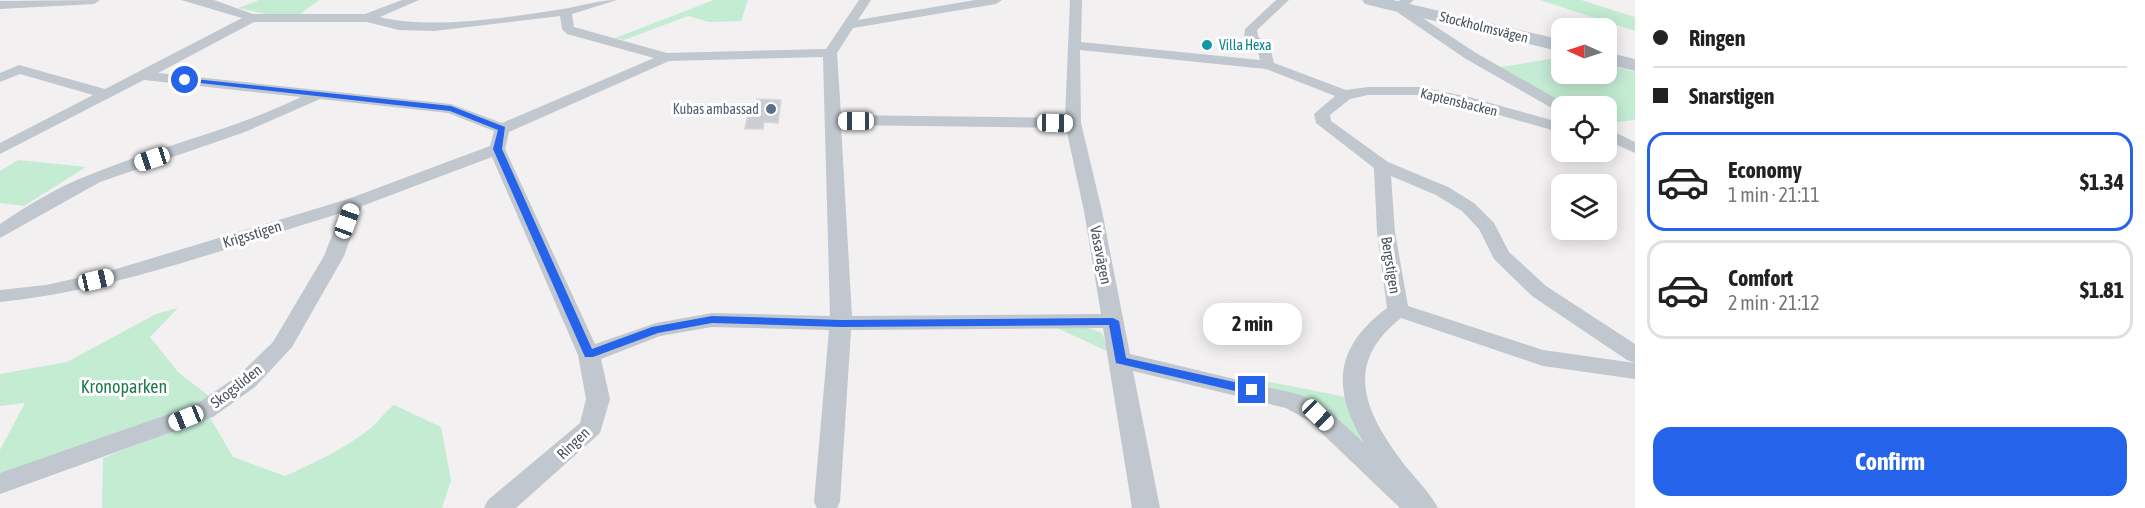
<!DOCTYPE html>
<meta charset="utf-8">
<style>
body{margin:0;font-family:"Asap Condensed",sans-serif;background:#f2f2f2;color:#222;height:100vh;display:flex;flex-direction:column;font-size:22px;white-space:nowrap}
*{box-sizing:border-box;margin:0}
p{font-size:20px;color:#767676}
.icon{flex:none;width:33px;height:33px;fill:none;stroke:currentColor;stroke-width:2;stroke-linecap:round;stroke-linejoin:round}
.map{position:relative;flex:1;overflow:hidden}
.panel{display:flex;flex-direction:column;background:#fff;width:510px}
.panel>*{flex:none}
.top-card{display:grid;align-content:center;height:132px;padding:0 18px;background:#fff}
.needle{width:39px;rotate:273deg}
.buttons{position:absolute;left:1551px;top:18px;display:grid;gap:12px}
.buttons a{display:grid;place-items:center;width:66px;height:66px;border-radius:12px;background:#fff;box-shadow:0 3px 15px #0003;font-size:30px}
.end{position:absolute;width:27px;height:27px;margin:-14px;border:8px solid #2563eb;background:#fff;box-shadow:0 0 0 3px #fff}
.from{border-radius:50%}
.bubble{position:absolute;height:42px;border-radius:18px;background:#fff;box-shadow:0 3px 15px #0003;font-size:20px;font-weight:700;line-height:42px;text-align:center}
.car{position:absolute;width:18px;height:36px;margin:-18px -9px;border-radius:8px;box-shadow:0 0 4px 2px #0007;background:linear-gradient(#fff 24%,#345 0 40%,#fff 0 76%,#345 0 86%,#fff 0)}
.top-card b{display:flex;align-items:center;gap:21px;height:57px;font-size:22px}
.top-card b+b{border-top:2px solid #e0e0e0}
.top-card i{width:15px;height:15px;background:#222}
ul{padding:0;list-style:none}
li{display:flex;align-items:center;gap:18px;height:99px;margin:0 12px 9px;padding:0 6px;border:3px solid #e0e0e0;border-radius:18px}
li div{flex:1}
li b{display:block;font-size:22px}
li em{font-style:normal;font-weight:700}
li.on{border-color:#2563eb}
li>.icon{width:54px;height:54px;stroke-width:1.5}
.primary-button{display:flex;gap:12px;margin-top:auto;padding:12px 18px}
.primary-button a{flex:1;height:69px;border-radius:18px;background:#2563eb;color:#fff;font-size:24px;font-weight:700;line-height:69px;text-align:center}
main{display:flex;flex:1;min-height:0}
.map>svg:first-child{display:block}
.green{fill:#c3ecd3}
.building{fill:#cbcdd2;stroke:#d5d7db;stroke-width:1.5}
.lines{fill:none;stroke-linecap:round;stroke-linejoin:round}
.street{fill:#c0c7ce;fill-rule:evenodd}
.secondary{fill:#bec7d0;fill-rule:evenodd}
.route{fill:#2563eb}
.culture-dot{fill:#0f9aa8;stroke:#fff;stroke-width:2}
.service-dot{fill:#5c6f8a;stroke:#fff;stroke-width:2}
.labels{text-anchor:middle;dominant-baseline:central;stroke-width:6;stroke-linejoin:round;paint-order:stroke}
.far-street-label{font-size:14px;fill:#4a535c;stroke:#fff}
.far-culture-label{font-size:14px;fill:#0d838f;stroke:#fff;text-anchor:start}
.far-service-label{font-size:14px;fill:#4e5e75;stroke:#fff;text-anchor:end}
.street-label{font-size:15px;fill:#4a535c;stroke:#fff}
.near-park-label{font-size:18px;fill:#1f794c;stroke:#fff}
</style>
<main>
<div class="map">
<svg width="1635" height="508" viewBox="0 0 1635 508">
<rect width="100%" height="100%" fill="#f2f0f0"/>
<!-- green -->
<g class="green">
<polygon points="259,0 319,0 300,14 266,14 238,8"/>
<polygon points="714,0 748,0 741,21 709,22 688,16 624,40 615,38"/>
<polygon points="1540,0 1581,0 1635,17 1635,31"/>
<polygon points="1561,54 1562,74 1606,74 1607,65 1635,72 1635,120 1607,123 1606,106 1566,106 1495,68 1556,58"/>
<polygon points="18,160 86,167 24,206 0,203 0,171"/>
<polygon points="178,308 150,337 178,372 210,397 181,413 0,481 0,450 25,403 0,406 0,374 67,362 156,314"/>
<polygon points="1055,327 1086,327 1102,333 1109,352"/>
<polygon points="1234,375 1346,397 1380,460 1310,400"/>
<path d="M394,405L441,427L451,480L442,508H102L103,458L209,416L233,457L285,476C312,464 353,445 375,424C382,417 386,411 394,405Z"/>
</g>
<!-- building -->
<polygon class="building" points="757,99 781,100 778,123 764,122 763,129 745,129 748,114 754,115"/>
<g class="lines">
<!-- street -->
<g class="street">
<polygon points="100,0 94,4 0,9 0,1"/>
<path d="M181,0H214L253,14H365L402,0H419L380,17C430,30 510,17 563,9C582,6 598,0 617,0L572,14L574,27L667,53L826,49L859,0H871L858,20L975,0H1002L996,4L853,28L837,53L841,115L1065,118L1070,0H1082L1081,42L1260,60L1258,52L1244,37L1245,29L1276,0H1289L1257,30L1258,36L1271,51L1274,63L1346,90L1368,87H1420L1469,97L1562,123V133L1461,104L1420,95H1368L1350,99L1330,115L1331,121L1388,162L1448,187L1474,203L1494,223L1509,252L1546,286L1635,344V363L1627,360L1532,296L1494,259L1479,229L1462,211L1436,195L1391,176L1395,232L1408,306L1543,350L1635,363V379L1543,366L1401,318C1340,366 1367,416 1407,468C1418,481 1430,493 1438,508H1400L1309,421L1286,408L1133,371L1160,508H1132L1103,328L851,330L840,502L837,508H817L814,502L829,330L712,327L660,336L601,359L610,399L600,433L516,508H484L488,500L580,423L586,399L578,355L492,157L362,206L344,256L292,347L255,387L213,417L0,494V473L195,405L239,375L273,342L324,256L341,213C229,247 117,290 0,302V290L46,285L113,270L348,199L490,146L494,131L448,113L320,99L245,132L100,182L0,238V224C28,205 58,187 89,175C159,146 233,130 301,97L144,80L0,154V143L93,95L20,74L0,82V73L19,65L105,89L242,18ZM560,16L562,29L567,34L654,58L502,123L451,104L158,73L254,22H367L399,30L434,31ZM1080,50L1266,69L1335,96L1314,114L1316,123L1374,168L1377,232L1387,308C1335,347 1331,388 1364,443L1327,409L1301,395L1130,354L1102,211L1081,123ZM823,57L830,316L712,313L656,323L595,344L505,149L509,132L669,61ZM841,125L1066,128L1084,211L1101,314L852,316Z"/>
<polygon points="1400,0 1414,0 1406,7 1476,53 1569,106 1562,106 1562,112 1557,111 1466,59 1397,12 1393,6"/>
<polygon points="1606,128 1635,142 1635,153 1606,140"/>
</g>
<!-- secondary -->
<g class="secondary">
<polygon points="1362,0 1393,0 1562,40 1562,52 1365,4"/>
<polygon points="1606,52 1635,59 1635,71 1606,64"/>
</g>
</g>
<!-- route -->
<polygon class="route" points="185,78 451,106 505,127 502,149 592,349 652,327 712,316 841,320 1113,318 1119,321 1126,358 1252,386 1258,390 1252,395 1116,363 1109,325 841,327 712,323 658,333 593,357 585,357 493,149 498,130 450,111 182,81"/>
<!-- markers -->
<circle class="culture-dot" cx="1207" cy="45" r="6"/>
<circle class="service-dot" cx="771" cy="109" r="6"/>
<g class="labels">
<!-- far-street labels -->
<g class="far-street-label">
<text transform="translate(1484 27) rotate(14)">Stockholmsvägen</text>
<text transform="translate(1459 102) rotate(14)">Kaptensbacken</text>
</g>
<!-- far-culture labels -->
<g class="far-culture-label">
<text x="1219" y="45">Villa Hexa</text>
</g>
<!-- far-service labels -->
<g class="far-service-label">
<text x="759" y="109">Kubas ambassad</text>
</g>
<!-- street labels -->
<g class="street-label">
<text transform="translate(252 234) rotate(-17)">Krigsstigen</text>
<text transform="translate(1101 255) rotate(79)">Vasavägen</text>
<text transform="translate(1391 265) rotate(81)">Bergstigen</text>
<text transform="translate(236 386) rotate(-38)">Skogsliden</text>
<text transform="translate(573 443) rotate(-44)">Ringen</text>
</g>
<!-- near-park labels -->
<g class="near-park-label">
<text x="124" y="386">Kronoparken</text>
</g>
</g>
</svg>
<div class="buttons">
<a><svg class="needle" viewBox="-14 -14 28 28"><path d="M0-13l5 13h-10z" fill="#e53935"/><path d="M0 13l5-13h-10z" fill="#767676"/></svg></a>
<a><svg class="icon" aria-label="locate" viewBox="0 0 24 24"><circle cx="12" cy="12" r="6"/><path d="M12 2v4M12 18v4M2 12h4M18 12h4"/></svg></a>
<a><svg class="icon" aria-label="layers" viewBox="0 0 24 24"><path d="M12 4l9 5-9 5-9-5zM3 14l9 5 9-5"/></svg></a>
</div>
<i class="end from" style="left:185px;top:80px"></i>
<i class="end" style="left:1252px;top:390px"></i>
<div class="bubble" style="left:1203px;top:303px;width:99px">2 min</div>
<i class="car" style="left:856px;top:121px;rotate:270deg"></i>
<i class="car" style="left:1055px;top:123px;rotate:91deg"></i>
<i class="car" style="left:152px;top:159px;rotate:252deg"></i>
<i class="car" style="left:347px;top:221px;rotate:20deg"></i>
<i class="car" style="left:96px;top:280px;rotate:77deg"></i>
<i class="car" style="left:1318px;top:415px;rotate:134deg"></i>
<i class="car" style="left:186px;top:418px;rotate:248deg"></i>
</div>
<section class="panel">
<div class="top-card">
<b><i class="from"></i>Ringen</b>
<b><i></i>Snarstigen</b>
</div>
<ul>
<li class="on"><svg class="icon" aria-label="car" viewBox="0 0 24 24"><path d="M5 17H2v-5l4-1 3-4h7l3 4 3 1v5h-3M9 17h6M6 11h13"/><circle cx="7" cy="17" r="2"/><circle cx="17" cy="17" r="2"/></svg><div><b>Economy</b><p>1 min · 21:11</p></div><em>$1.34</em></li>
<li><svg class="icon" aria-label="car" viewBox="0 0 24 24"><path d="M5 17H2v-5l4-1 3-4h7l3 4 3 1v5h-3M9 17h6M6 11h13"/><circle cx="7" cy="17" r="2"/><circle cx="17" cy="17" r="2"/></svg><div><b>Comfort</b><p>2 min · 21:12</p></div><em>$1.81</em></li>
</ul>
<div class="primary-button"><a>Confirm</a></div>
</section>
</main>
